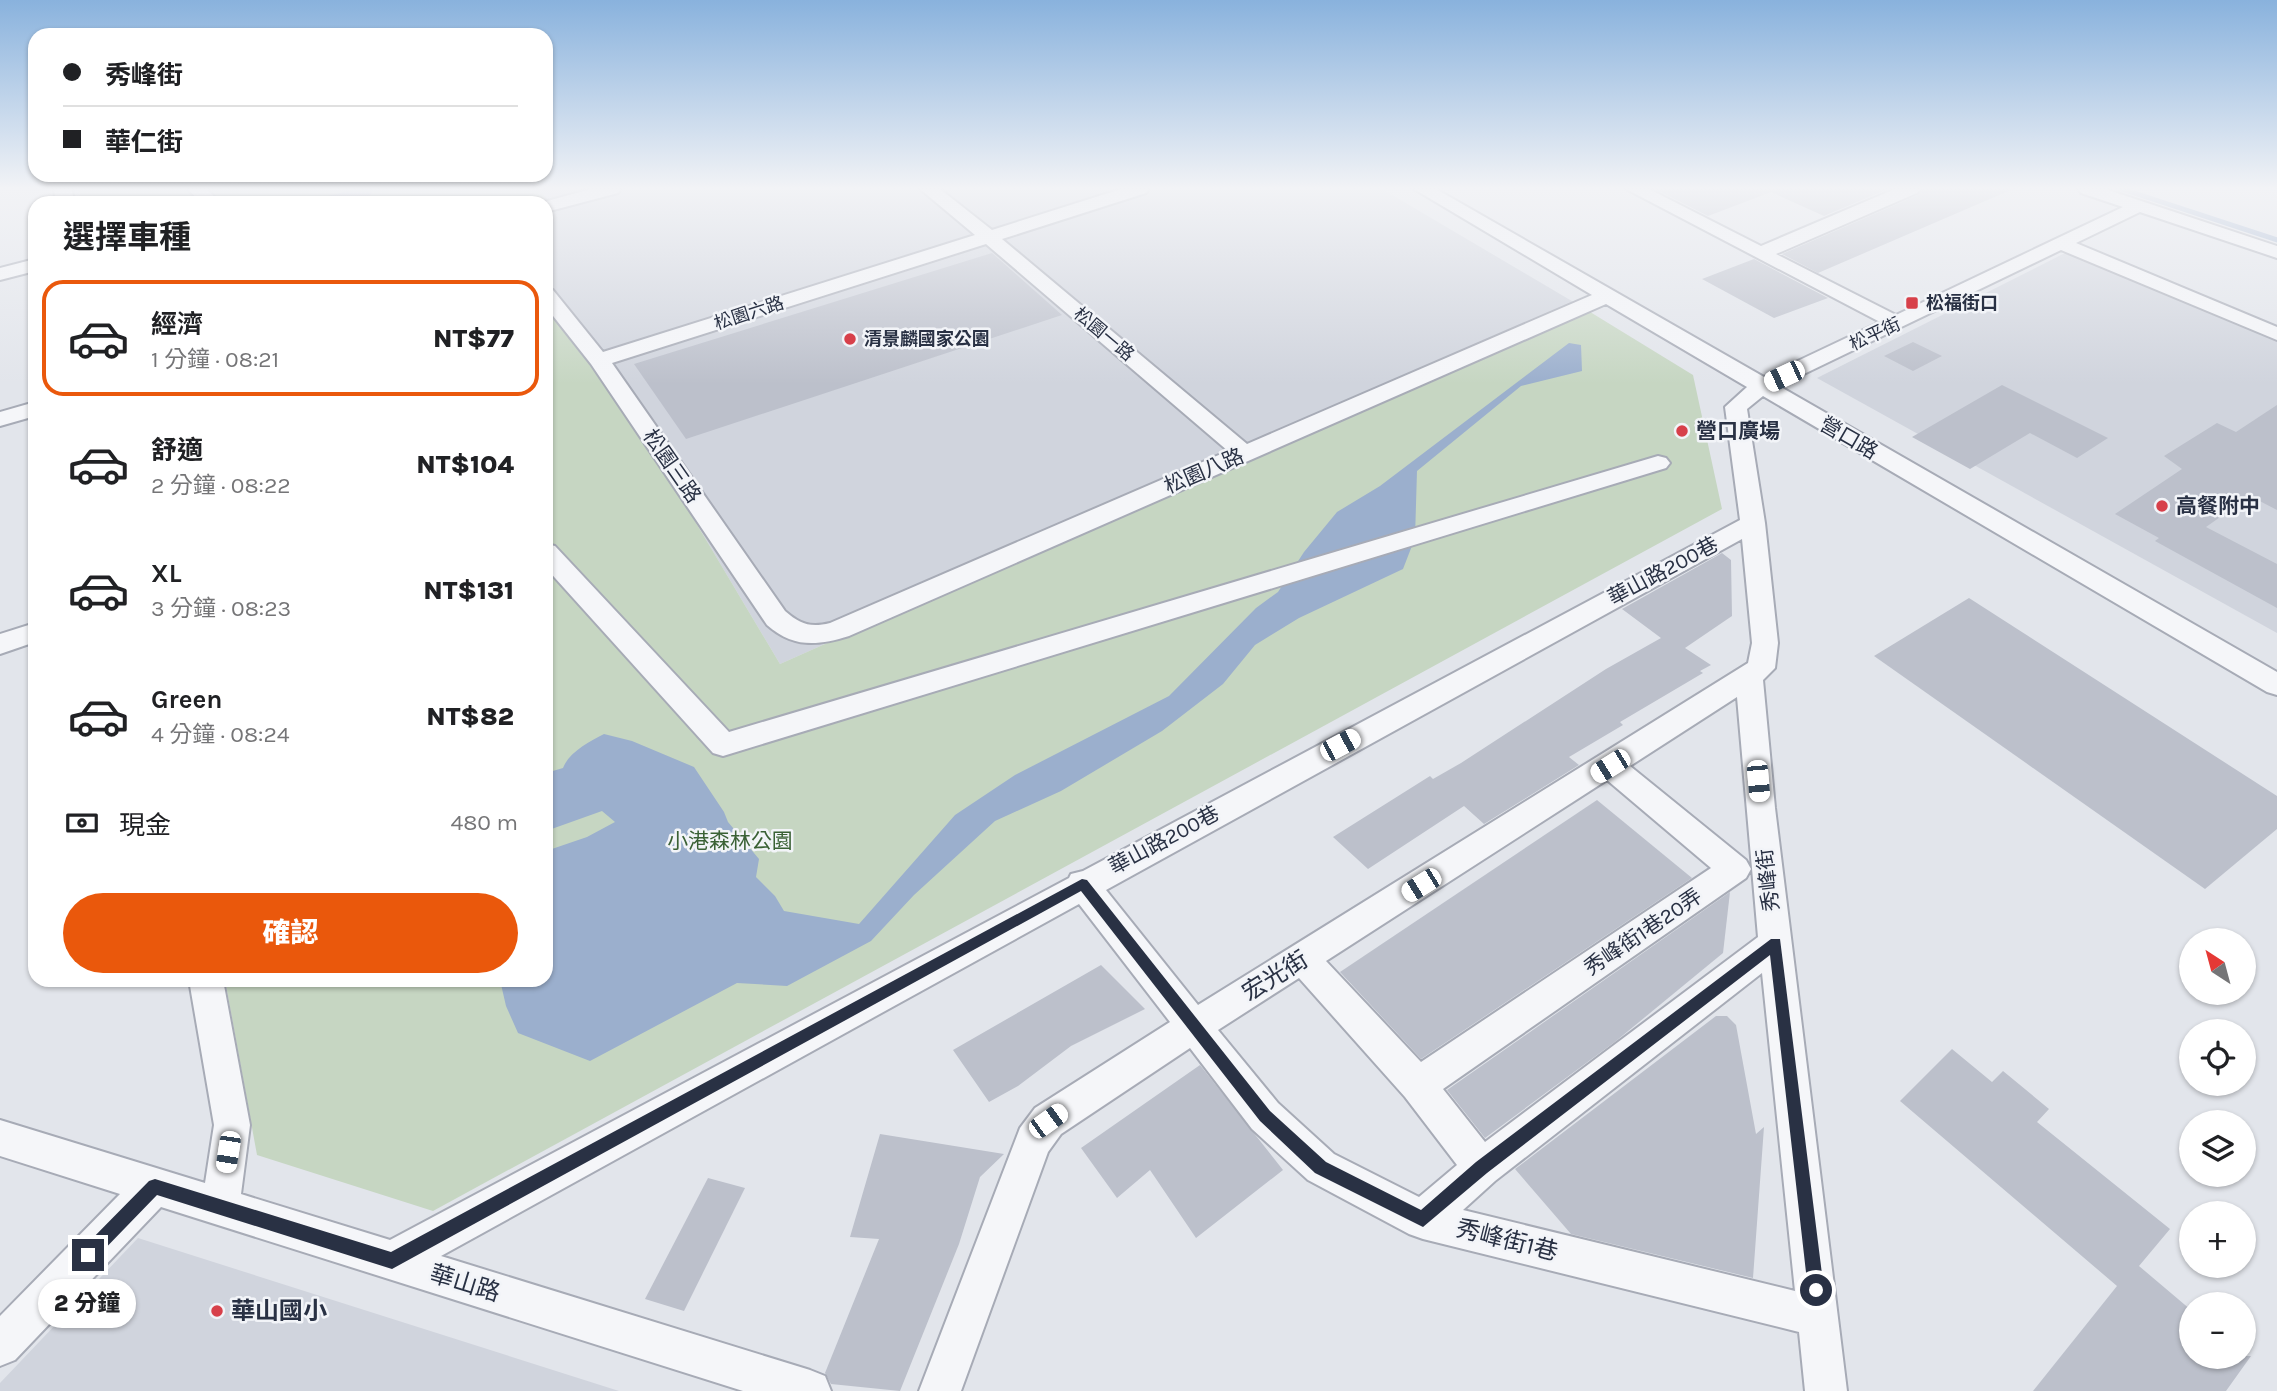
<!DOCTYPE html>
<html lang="zh-TW">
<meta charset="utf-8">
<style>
body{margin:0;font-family:Karla,"Noto Sans TC",sans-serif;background:#f2f2f2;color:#202124;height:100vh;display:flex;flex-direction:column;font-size:26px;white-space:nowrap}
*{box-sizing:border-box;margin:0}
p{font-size:23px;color:#757577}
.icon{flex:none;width:38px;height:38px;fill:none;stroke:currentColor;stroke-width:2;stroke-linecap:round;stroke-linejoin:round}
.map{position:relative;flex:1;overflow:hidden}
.sheet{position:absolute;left:28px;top:196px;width:525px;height:791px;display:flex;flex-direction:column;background:#fff;border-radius:21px;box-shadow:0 2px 5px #0004}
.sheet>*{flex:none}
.top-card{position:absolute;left:28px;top:28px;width:525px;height:154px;border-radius:21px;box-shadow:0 2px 5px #0004;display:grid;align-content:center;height:154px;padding:0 35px;background:#fff}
.needle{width:46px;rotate:324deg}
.controls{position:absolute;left:2179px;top:928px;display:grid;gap:14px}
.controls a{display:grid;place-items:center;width:77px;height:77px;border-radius:50%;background:#fff;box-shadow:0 2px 5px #0004;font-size:35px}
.end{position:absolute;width:32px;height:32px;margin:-16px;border:9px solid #293144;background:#fff;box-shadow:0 0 0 4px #fff}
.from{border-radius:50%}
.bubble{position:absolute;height:49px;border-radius:24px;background:#fff;box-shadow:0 2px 5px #0004;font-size:23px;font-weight:800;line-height:49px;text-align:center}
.car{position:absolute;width:21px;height:42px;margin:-21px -10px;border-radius:9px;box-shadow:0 0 5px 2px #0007;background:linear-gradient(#fff 24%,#345 0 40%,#fff 0 76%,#345 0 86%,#fff 0)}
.top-card b{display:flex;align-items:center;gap:24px;height:66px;font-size:26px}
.top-card b+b{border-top:2px solid #e0e0e0}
.top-card i{width:18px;height:18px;background:#202124}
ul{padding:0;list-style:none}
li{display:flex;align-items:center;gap:21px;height:116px;margin:0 14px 10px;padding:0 21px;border:4px solid transparent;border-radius:21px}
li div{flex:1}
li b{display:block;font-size:26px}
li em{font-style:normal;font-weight:800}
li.selected{border-color:#ea580c}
li>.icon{width:63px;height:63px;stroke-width:1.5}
h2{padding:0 35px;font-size:32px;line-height:84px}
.pay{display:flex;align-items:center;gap:18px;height:77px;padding:0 35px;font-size:26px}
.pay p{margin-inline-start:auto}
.cta{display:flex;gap:14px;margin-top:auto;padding:14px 35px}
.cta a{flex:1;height:80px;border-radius:42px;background:#ea580c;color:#fff;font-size:28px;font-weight:800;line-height:80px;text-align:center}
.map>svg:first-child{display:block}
.built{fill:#d0d4dd}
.green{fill:#c6d6c2}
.water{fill:#9bafcd}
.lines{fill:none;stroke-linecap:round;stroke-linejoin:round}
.stream{stroke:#9bafcd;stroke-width:5}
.building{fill:#bcc0cb}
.minor-casing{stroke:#a7abb6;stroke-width:4}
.minor{fill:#f5f6f9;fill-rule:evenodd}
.route{fill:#293144}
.poi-dot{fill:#d7404a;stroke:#f2f4f8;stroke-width:2.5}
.labels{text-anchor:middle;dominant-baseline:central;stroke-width:5;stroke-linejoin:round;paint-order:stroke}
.far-poi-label{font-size:18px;font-weight:bold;fill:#293144;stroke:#f2f4f8;text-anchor:start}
.far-street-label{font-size:18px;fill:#293144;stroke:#f2f4f8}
.poi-label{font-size:21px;font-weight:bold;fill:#293144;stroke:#f2f4f8;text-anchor:start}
.street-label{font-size:21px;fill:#293144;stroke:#f2f4f8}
.park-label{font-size:21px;fill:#3a6135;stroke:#f2f4f8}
.near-street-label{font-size:24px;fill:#293144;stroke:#f2f4f8}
.near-poi-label{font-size:24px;font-weight:bold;fill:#293144;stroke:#f2f4f8;text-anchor:start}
</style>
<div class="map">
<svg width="2277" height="1391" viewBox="0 0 2277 1391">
<rect width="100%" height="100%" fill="#e2e5eb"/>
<!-- built -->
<g class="built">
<polygon points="538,189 1382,189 1582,307 780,664 599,360 546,294 546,203 529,203 545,198"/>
<polygon points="2067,252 2277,341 2277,633 1817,378"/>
<polygon points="138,1238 619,1391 0,1391 0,1383"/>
</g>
<!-- green -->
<g class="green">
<polygon points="79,189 538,189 546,198 529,203 82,203"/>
<polygon points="546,294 599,360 780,664 1582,307 1693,375 1722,509 433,1211 257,1155 225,980 546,980"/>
</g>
<!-- water -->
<g class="water">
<polygon points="355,189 373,189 366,203 301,203"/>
<path d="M1569,343L1581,345L1582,371L1521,386L1417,471L1415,538L1403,569L1299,618L1255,645L1223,684L1162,731L1061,791L995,821L914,895L871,941L787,986L737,983L590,1061L518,1033L506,1006L500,980H546V851L587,837L615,822L602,811L546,831V773L563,768C569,752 589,742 604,734L632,741L694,767L724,812L728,822L759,859L756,877L775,896L784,911L859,924L955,815L1015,775L1169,696L1256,608L1278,592L1304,552L1337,512L1380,486Z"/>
</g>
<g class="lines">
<!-- stream -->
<polyline class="stream" points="2122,189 2277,240"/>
</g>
<!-- building -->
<g class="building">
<polygon points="1655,189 1888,189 1824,216 1771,192 1708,216"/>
<polygon points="1922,189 2013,189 1818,273 1782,254 1918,195"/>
<polygon points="992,253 1062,315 686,439 634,364"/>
<polygon points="1754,259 1826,297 1828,298 1774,318 1702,279"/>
<polygon points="1913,342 1942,356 1913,371 1884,356"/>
<polygon points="2002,385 2108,438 2077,458 2030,433 1970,469 1912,437"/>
<polygon points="2277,405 2277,510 2250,496 2206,527 2277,564 2277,608 2155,541 2159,538 2115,514 2182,469 2164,456 2217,423 2236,432"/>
<polygon points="1722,553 1731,560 1732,616 1685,648 1711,665 1700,671 1703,673 1620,722 1623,725 1569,757 1579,765 1484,824 1464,806 1368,869 1333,837 1430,776 1433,779 1461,763 1606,669 1661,638 1622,609"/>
<polygon points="1969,598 2277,796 2277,829 2205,889 1874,656"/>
<polygon points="1597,800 1692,878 1421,1059 1340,972"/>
<polygon points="1730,892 1723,953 1616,1041 1485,1138 1447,1090"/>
<polygon points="1101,965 1145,1009 1071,1046 1018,1086 989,1102 953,1050"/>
<polygon points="1716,1016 1727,1016 1736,1025 1756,1134 1764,1127 1753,1278 1571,1234 1515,1169"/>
<polygon points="1952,1049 1992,1082 2003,1071 2049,1109 2037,1122 2170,1229 2139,1266 2191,1310 2191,1356 2251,1356 2226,1391 2033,1391 2117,1286 1900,1101"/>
<polygon points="1200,1065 1283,1170 1196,1238 1150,1170 1117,1198 1081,1148"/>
<polygon points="880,1134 1004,1154 980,1177 959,1244 900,1391 831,1384 825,1373 879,1239 850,1237"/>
<polygon points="708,1178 745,1188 684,1311 645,1299"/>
</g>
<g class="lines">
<!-- minor casing -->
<g class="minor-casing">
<g id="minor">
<polygon points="54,189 72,189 74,203 56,203"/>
<polygon points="188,189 207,189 220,203 201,203"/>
<polygon points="591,189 621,189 618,193 546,212 546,203 540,203"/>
<path d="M920,189H940L992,230L1121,189H1149L1146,193L1002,239L1247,444L1592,295L1414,189H1436L1764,377L1880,322L1626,189H1649L1761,246L1895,189H1920L1917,193L1776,254L1896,315L2123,207L2081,193L2078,189H2105L2277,246V258L2140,212L2076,243L2277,327V340L2061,250L1779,386L2277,672V695L2267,692L1763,396L1747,409L1765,523L1778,643L1775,668L1763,680L1775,808L1847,1391H1805L1799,1332L1423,1239L1409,1234L1308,1180L1252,1129L1190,1048L1061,1134L1048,1152L961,1391H919L1020,1128L1035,1108L1170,1022L1079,904L441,1256L810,1370L825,1376L831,1391H743L161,1207L15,1360L0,1366V1316L120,1194L0,1156V1120L205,1183L214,1125L189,980H223L250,1125L241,1194L390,1240L1069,878L1071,874L1083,871L1740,520L1725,407L1747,387L1606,304L849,636C817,646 793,648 767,625L591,364L546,307V288L553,290L603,352L975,235ZM986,244L1228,451L830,623C810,628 800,624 785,611L612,363ZM1742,539L1752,643L1748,663L1198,1005L1106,890ZM1737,697L1758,937L1485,1142L1443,1089L1746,878L1751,869L1746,860L1630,766ZM1607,780L1711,868L1421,1062L1326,961ZM1762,973L1795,1291L1463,1210L1495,1181ZM1299,978L1405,1097L1457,1165L1419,1197L1334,1154L1278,1103L1218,1030Z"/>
<polygon points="35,259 35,271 0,280 0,268"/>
<polygon points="35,402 35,416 0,426 0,412"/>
<polygon points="1658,456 1666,458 1670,463 1666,468 723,756 713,753 546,568 546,544 555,546 729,732"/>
<polygon points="35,623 35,642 0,654 0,634"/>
</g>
</g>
<!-- minor -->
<use href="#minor" class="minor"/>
</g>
<!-- sky -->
<linearGradient id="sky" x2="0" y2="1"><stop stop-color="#89b2dd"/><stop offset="0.49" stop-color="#f2f3f6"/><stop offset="1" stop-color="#f2f3f6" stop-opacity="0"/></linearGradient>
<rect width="2277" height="384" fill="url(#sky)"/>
<!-- route -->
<polygon class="route" points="1082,879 1087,880 1270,1111 1326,1162 1421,1210 1476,1162 1771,939 1780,939 1824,1290 1822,1296 1816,1298 1810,1296 1808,1290 1770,955 1487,1173 1423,1227 1315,1173 1260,1121 1081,891 392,1269 157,1195 94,1260 88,1263 82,1260 80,1255 82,1249 149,1181 155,1179 391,1252"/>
<!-- markers -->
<g class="poi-dot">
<rect x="1905" y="296" width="14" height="14" rx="3.5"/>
<circle cx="850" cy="339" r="7"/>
<circle cx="1682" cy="431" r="7"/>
<circle cx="2162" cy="506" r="7"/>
<circle cx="217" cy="1311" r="7"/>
</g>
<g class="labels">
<!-- far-poi labels -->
<g class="far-poi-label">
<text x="1926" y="303">松福街口</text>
<text x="864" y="339">清景麟國家公園</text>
</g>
<!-- far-street labels -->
<g class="far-street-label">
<text transform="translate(749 313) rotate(-18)">松園六路</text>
<text transform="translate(1104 334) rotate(40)">松園一路</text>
<text transform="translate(1875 334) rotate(-25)">松平街</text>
</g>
<!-- poi labels -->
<g class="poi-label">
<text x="1696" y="431">營口廣場</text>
<text x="2176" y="506">高餐附中</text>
</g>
<!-- street labels -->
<g class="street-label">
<text transform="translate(1849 438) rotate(30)">營口路</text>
<text transform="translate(672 466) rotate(55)">松園三路</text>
<text transform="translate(1204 471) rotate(-23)">松園八路</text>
<text transform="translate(1663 571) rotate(-28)">華山路200巷</text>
<text transform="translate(1164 840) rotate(-28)">華山路200巷</text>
<text transform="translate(1768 880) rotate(-97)">秀峰街</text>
<text transform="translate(1643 932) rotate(-34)">秀峰街1巷20弄</text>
</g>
<!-- park labels -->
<g class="park-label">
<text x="730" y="841">小港森林公園</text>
</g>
<!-- near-street labels -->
<g class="near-street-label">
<text transform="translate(1275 976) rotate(-32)">宏光街</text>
<text transform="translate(1507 1240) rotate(14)">秀峰街1巷</text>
<text transform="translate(465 1283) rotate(17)">華山路</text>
</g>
<!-- near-poi labels -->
<g class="near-poi-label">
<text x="231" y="1311">華山國小</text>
</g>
</g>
</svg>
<div class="controls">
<a><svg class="needle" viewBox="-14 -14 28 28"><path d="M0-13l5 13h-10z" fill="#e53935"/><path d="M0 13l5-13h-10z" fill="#757577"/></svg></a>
<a><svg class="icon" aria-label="locate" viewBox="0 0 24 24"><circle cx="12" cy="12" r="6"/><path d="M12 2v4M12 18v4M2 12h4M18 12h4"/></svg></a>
<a><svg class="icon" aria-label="layers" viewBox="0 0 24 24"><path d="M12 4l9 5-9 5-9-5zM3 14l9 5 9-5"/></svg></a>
<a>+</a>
<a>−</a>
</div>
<i class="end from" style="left:1816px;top:1290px"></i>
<i class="end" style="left:88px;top:1255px"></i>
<div class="bubble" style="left:38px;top:1279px;width:98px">2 分鐘</div>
<i class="car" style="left:1784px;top:376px;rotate:245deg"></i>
<i class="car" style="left:1340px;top:745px;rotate:62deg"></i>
<i class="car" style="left:1610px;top:766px;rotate:238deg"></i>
<i class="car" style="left:1758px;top:781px;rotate:175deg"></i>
<i class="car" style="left:1421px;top:885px;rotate:238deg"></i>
<i class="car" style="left:1048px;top:1121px;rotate:54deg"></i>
<i class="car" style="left:228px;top:1152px;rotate:189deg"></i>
<div class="top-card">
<b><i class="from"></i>秀峰街</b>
<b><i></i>華仁街</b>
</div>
<section class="sheet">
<h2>選擇車種</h2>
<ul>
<li class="selected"><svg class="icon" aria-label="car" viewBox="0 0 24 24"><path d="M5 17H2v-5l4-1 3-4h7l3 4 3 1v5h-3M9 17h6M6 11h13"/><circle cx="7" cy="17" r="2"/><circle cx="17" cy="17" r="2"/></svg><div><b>經濟</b><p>1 分鐘 · 08:21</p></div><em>NT$77</em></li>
<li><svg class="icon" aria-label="car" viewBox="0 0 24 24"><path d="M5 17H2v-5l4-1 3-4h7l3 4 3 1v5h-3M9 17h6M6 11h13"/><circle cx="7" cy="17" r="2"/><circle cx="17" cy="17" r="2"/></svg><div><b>舒適</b><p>2 分鐘 · 08:22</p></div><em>NT$104</em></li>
<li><svg class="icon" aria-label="car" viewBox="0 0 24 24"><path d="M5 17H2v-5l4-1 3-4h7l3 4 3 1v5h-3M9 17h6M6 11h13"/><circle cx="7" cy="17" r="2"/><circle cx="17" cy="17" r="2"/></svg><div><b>XL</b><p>3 分鐘 · 08:23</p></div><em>NT$131</em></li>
<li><svg class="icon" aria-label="car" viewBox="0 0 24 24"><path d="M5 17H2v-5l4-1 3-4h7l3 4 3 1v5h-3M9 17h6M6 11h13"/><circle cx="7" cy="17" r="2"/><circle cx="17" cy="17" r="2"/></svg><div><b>Green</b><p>4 分鐘 · 08:24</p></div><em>NT$82</em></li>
</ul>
<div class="pay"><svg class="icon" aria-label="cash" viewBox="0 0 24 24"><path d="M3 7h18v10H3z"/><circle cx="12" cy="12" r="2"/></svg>現金<p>480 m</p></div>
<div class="cta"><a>確認</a></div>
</section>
</div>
